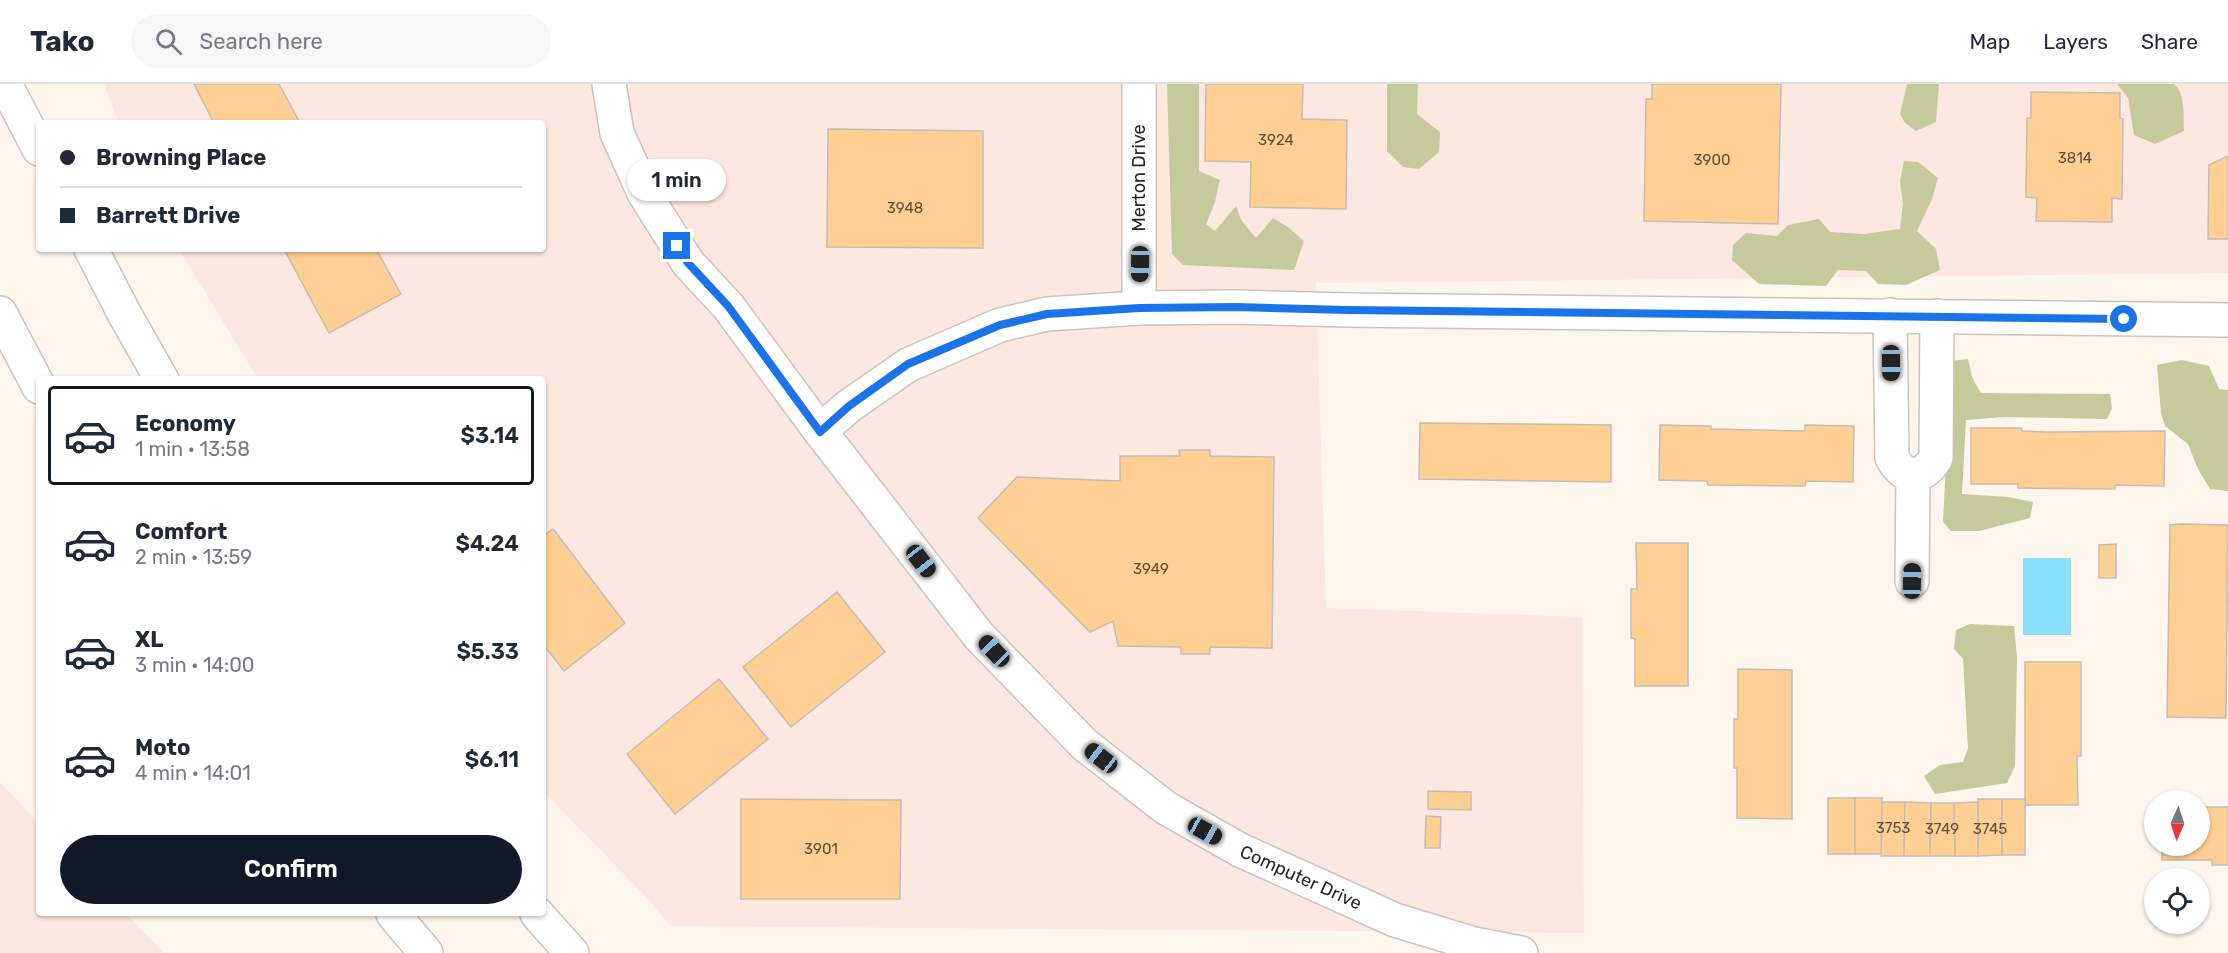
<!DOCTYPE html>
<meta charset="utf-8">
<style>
body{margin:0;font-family:Rubik,sans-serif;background:#f6f6f7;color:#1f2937;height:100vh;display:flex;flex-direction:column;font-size:22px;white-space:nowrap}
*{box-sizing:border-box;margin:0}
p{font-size:20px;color:#747a83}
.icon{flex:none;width:33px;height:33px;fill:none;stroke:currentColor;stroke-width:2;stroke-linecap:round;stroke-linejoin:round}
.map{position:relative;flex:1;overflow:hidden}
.details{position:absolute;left:36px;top:292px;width:510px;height:540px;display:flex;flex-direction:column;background:#fff;border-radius:6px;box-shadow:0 2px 4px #0004}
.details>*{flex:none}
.banner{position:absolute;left:36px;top:36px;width:510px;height:132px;border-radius:6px;box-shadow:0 2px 4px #0004;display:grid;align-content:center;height:132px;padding:0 24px;background:#fff}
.needle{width:39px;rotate:183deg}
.controls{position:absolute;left:2144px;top:706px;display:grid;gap:12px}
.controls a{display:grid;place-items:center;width:66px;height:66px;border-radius:50%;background:#fff;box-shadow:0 2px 4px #0004;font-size:30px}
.end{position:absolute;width:27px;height:27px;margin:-14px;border:8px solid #1a73e8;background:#fff;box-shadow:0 0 0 3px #fff}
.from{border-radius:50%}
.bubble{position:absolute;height:42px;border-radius:21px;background:#fff;box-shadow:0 2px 4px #0004;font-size:20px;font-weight:600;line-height:42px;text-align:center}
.car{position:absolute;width:18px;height:36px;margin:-18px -9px;border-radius:8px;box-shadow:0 0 4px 2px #0007;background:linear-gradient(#222 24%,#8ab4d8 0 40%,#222 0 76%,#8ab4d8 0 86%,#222 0)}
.banner b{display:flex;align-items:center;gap:21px;height:57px;font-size:22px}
.banner b+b{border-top:2px solid #e0e1e3}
.banner i{width:15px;height:15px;background:#1f2937}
ul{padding:10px 0 0;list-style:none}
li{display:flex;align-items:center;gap:18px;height:99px;margin:0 12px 9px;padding:0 12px;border:3px solid transparent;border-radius:6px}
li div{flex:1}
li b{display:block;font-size:22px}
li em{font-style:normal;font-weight:600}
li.current{border-color:#111827}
li>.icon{width:54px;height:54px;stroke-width:1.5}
.button{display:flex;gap:12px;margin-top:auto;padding:12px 24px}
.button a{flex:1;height:69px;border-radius:36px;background:#111827;color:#fff;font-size:24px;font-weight:600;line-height:69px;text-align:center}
header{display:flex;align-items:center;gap:36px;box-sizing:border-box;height:84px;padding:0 30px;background:#fff;border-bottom:2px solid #e0e1e3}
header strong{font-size:28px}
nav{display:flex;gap:33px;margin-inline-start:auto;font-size:21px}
.search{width:420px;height:54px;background:#f6f6f7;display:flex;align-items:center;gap:15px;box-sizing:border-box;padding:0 21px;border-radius:33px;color:#747a83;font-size:22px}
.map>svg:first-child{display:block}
.commercial{fill:#fce8e0}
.green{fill:#c4ca9c}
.water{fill:#88e0fc}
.building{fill:#ffcf94;stroke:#c4bdb3;stroke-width:1.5}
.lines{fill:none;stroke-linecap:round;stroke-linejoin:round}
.minor-casing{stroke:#ccc4bb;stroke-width:36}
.tertiary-casing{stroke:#ccc4bb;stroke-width:36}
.motorway-casing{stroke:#ccc4bb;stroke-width:36}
.minor{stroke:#fff;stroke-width:33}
.tertiary{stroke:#fff;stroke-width:33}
.motorway{stroke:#fff;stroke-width:33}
.route{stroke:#1a73e8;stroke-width:8}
.labels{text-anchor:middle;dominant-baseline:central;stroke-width:4.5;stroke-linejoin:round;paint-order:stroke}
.number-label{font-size:15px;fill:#5d4f3e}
.street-label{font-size:18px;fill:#272421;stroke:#fff}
</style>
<header>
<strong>Tako</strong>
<div class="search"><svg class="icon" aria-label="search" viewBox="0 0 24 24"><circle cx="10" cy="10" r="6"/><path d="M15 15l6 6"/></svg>Search here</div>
<nav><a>Map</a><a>Layers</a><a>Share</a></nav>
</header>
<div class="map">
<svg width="2228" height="869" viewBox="0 0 2228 869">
<rect width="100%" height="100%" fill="#fef5ec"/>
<!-- commercial -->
<g class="commercial">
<polygon points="104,0 2228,0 2228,189 1316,199 1326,524 1582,533 1584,849 670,842 650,817 543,707 543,296 258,295 179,165 543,165 543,39 119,39"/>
<polygon points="0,699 39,739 39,830 126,830 164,869 0,869"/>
</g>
<!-- green -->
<g class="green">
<polygon points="1167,0 1199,0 1199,87 1220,96 1215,118 1206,140 1215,147 1236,122 1241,136 1256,154 1273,134 1288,143 1304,157 1294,186 1183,181 1172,170"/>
<polygon points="1387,0 1418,0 1417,30 1440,48 1439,68 1419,85 1403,83 1387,67"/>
<polygon points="1907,0 1939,0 1936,38 1916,47 1905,39 1900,30"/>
<path d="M2117,0H2174C2186,10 2183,33 2184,47L2155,60L2134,51L2128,14Z"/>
<polygon points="1904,77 1918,78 1938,94 1932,115 1917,147 1936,165 1940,186 1906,201 1878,200 1866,187 1838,186 1826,202 1759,200 1732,176 1733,161 1746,149 1777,152 1788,141 1819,135 1830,148 1864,150 1900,145 1903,119 1900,97"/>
<polygon points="1968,275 1972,293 1981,309 2110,310 2112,324 2107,335 2004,333 1966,336 1962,410 2008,413 2033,418 2030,434 1979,447 1951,447 1943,438 1951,277"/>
<polygon points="2182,276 2209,282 2219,305 2228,306 2228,407 2210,405 2197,383 2188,360 2165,342 2161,329 2157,281"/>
<polygon points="1970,540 2014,542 2017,573 2015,682 2007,699 1935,710 1924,692 1940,681 1963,678 1968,664 1963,575 1954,565 1956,546"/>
</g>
<!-- water -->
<rect class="water" x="2023" y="474" width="48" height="77"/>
<!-- building -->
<g class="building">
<polygon points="194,0 279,0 300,39 214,39"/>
<polygon points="1206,0 1303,0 1302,35 1347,36 1346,125 1250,123 1251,78 1205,77"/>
<polygon points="1652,0 1781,0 1778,140 1644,137 1646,15 1652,15"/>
<polygon points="2031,8 2120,9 2120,34 2123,35 2122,115 2112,114 2112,138 2036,137 2037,114 2026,113 2027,34 2031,34"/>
<polygon points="828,45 983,47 983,164 827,163"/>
<polygon points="2228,72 2228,155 2208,155 2209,81"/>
<polygon points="284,165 376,165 401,210 329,249"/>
<polygon points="1420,339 1611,341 1611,398 1419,395"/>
<polygon points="1660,341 1711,342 1711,345 1805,347 1805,341 1854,342 1853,398 1806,397 1805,402 1708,401 1707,397 1659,396"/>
<polygon points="1971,344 2021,344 2022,347 2048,348 2165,347 2164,402 2115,401 2115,405 2018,404 2018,400 1971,400"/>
<polygon points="1179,366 1210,366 1210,372 1274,373 1272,564 1210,563 1210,570 1181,570 1181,563 1118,562 1113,537 1090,548 978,434 1017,393 1120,397 1120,372 1180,372"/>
<polygon points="2180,440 2228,441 2226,634 2167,633 2170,441"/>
<polygon points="553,445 625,539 564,587 543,560 543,452"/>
<polygon points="1636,459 1688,459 1688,602 1635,602 1635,555 1631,554 1631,505 1637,505"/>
<polygon points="2116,460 2116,494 2099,494 2099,461"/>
<polygon points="837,508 885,568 791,643 743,583"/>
<polygon points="2025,578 2081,578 2081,672 2077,672 2078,721 2025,721"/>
<polygon points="1738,585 1792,586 1792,735 1737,734 1737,684 1734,684 1734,635 1738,635"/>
<polygon points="719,595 768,655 675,730 627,670"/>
<polygon points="1428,707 1471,708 1471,726 1428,725"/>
<rect x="1828" y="714" width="27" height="56"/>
<rect x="1855" y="714" width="27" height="56"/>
<polygon points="741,715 901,716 900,815 741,815"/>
<polygon points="1978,715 2002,715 2002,771 1978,772"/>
<rect x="2002" y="715" width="23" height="56"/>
<polygon points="1882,718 1905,718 1904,772 1881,772"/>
<polygon points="1905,718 1931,719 1930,772 1904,772"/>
<polygon points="1978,718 1978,772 1955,772 1954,719"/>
<polygon points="1931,719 1954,719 1955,772 1930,772"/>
<polygon points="2199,723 2228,723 2228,781 2212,781 2212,776 2162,776 2162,762 2199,762"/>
<polygon points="1426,732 1441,733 1440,764 1425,764"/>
</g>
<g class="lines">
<!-- minor casing -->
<g class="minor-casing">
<g id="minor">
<polyline points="1139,224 1139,0"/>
<path d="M1890,231L1892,374C1905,397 1923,395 1936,374L1937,232"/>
<polyline points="820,347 849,322 908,281 1000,241 1047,230 1139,224 1236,223 1347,226 2228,236"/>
<polyline points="1912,497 1913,391"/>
</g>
</g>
<!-- tertiary casing -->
<g class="tertiary-casing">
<g id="tertiary">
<path id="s1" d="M609,0L617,49L644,109L688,179L728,222L820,347L979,552L1085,661L1166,724L1240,766L1395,836L1474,860L1521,869"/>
</g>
</g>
<!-- motorway casing -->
<g class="motorway-casing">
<g id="motorway">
<polyline points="5,0 39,65"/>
<polyline points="91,165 125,231 162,296"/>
<polyline points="0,229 39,303"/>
<polyline points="393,830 426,869"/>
<polyline points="537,830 572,869"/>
</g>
</g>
<!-- minor -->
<use href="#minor" class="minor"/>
<!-- tertiary -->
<use href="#tertiary" class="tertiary"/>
<!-- motorway -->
<use href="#motorway" class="motorway"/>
</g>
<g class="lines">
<!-- route -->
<polyline class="route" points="677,162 688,179 728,222 820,348 849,322 908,280 1000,241 1047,230 1139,224 1236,223 1347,226 2124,235"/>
</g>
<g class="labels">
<!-- number labels -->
<g class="number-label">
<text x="1276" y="56">3924</text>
<text x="2075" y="74">3814</text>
<text x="1712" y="76">3900</text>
<text x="905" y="124">3948</text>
<text x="1151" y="485">3949</text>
<text x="1893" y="744">3753</text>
<text x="1942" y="745">3749</text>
<text x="1990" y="745">3745</text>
<text x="821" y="765">3901</text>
</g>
<!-- street labels -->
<g class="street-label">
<text transform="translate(1139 94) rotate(-90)">Merton Drive</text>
<text stroke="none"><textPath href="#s1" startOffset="1078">Computer Drive</textPath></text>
</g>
</g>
</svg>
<div class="controls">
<a><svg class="needle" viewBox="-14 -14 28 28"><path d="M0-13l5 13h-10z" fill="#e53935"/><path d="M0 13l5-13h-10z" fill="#747a83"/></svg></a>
<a><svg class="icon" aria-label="locate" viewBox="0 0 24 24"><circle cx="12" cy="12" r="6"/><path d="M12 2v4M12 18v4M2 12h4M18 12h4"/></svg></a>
</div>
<i class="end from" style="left:2124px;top:235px"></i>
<i class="end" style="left:677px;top:162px"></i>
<div class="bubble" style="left:627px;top:75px;width:99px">1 min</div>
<i class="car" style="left:1140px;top:180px;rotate:181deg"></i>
<i class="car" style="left:1891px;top:279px;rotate:180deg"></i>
<i class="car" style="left:921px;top:477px;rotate:142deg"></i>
<i class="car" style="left:1912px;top:497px;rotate:1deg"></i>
<i class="car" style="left:994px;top:567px;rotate:316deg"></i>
<i class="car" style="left:1101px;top:674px;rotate:308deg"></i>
<i class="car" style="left:1205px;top:747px;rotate:119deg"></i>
<div class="banner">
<b><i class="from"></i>Browning Place</b>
<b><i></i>Barrett Drive</b>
</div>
<section class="details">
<ul>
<li class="current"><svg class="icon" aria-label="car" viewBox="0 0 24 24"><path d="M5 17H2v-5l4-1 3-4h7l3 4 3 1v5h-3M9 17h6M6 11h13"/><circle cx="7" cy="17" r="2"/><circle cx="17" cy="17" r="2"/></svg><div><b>Economy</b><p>1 min · 13:58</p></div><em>$3.14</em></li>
<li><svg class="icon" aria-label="car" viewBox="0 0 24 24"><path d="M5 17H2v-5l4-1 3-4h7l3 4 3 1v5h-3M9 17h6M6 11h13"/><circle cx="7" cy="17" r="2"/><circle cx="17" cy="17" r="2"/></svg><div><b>Comfort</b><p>2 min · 13:59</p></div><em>$4.24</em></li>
<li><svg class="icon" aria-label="car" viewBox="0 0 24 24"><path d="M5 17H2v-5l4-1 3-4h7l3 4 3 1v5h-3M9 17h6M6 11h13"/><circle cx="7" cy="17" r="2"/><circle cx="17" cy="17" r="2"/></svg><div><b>XL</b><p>3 min · 14:00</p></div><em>$5.33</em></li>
<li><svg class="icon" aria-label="car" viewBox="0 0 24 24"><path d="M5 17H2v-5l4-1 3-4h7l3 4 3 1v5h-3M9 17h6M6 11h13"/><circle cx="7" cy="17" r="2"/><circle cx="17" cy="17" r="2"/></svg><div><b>Moto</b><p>4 min · 14:01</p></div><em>$6.11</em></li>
</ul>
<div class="button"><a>Confirm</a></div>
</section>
</div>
